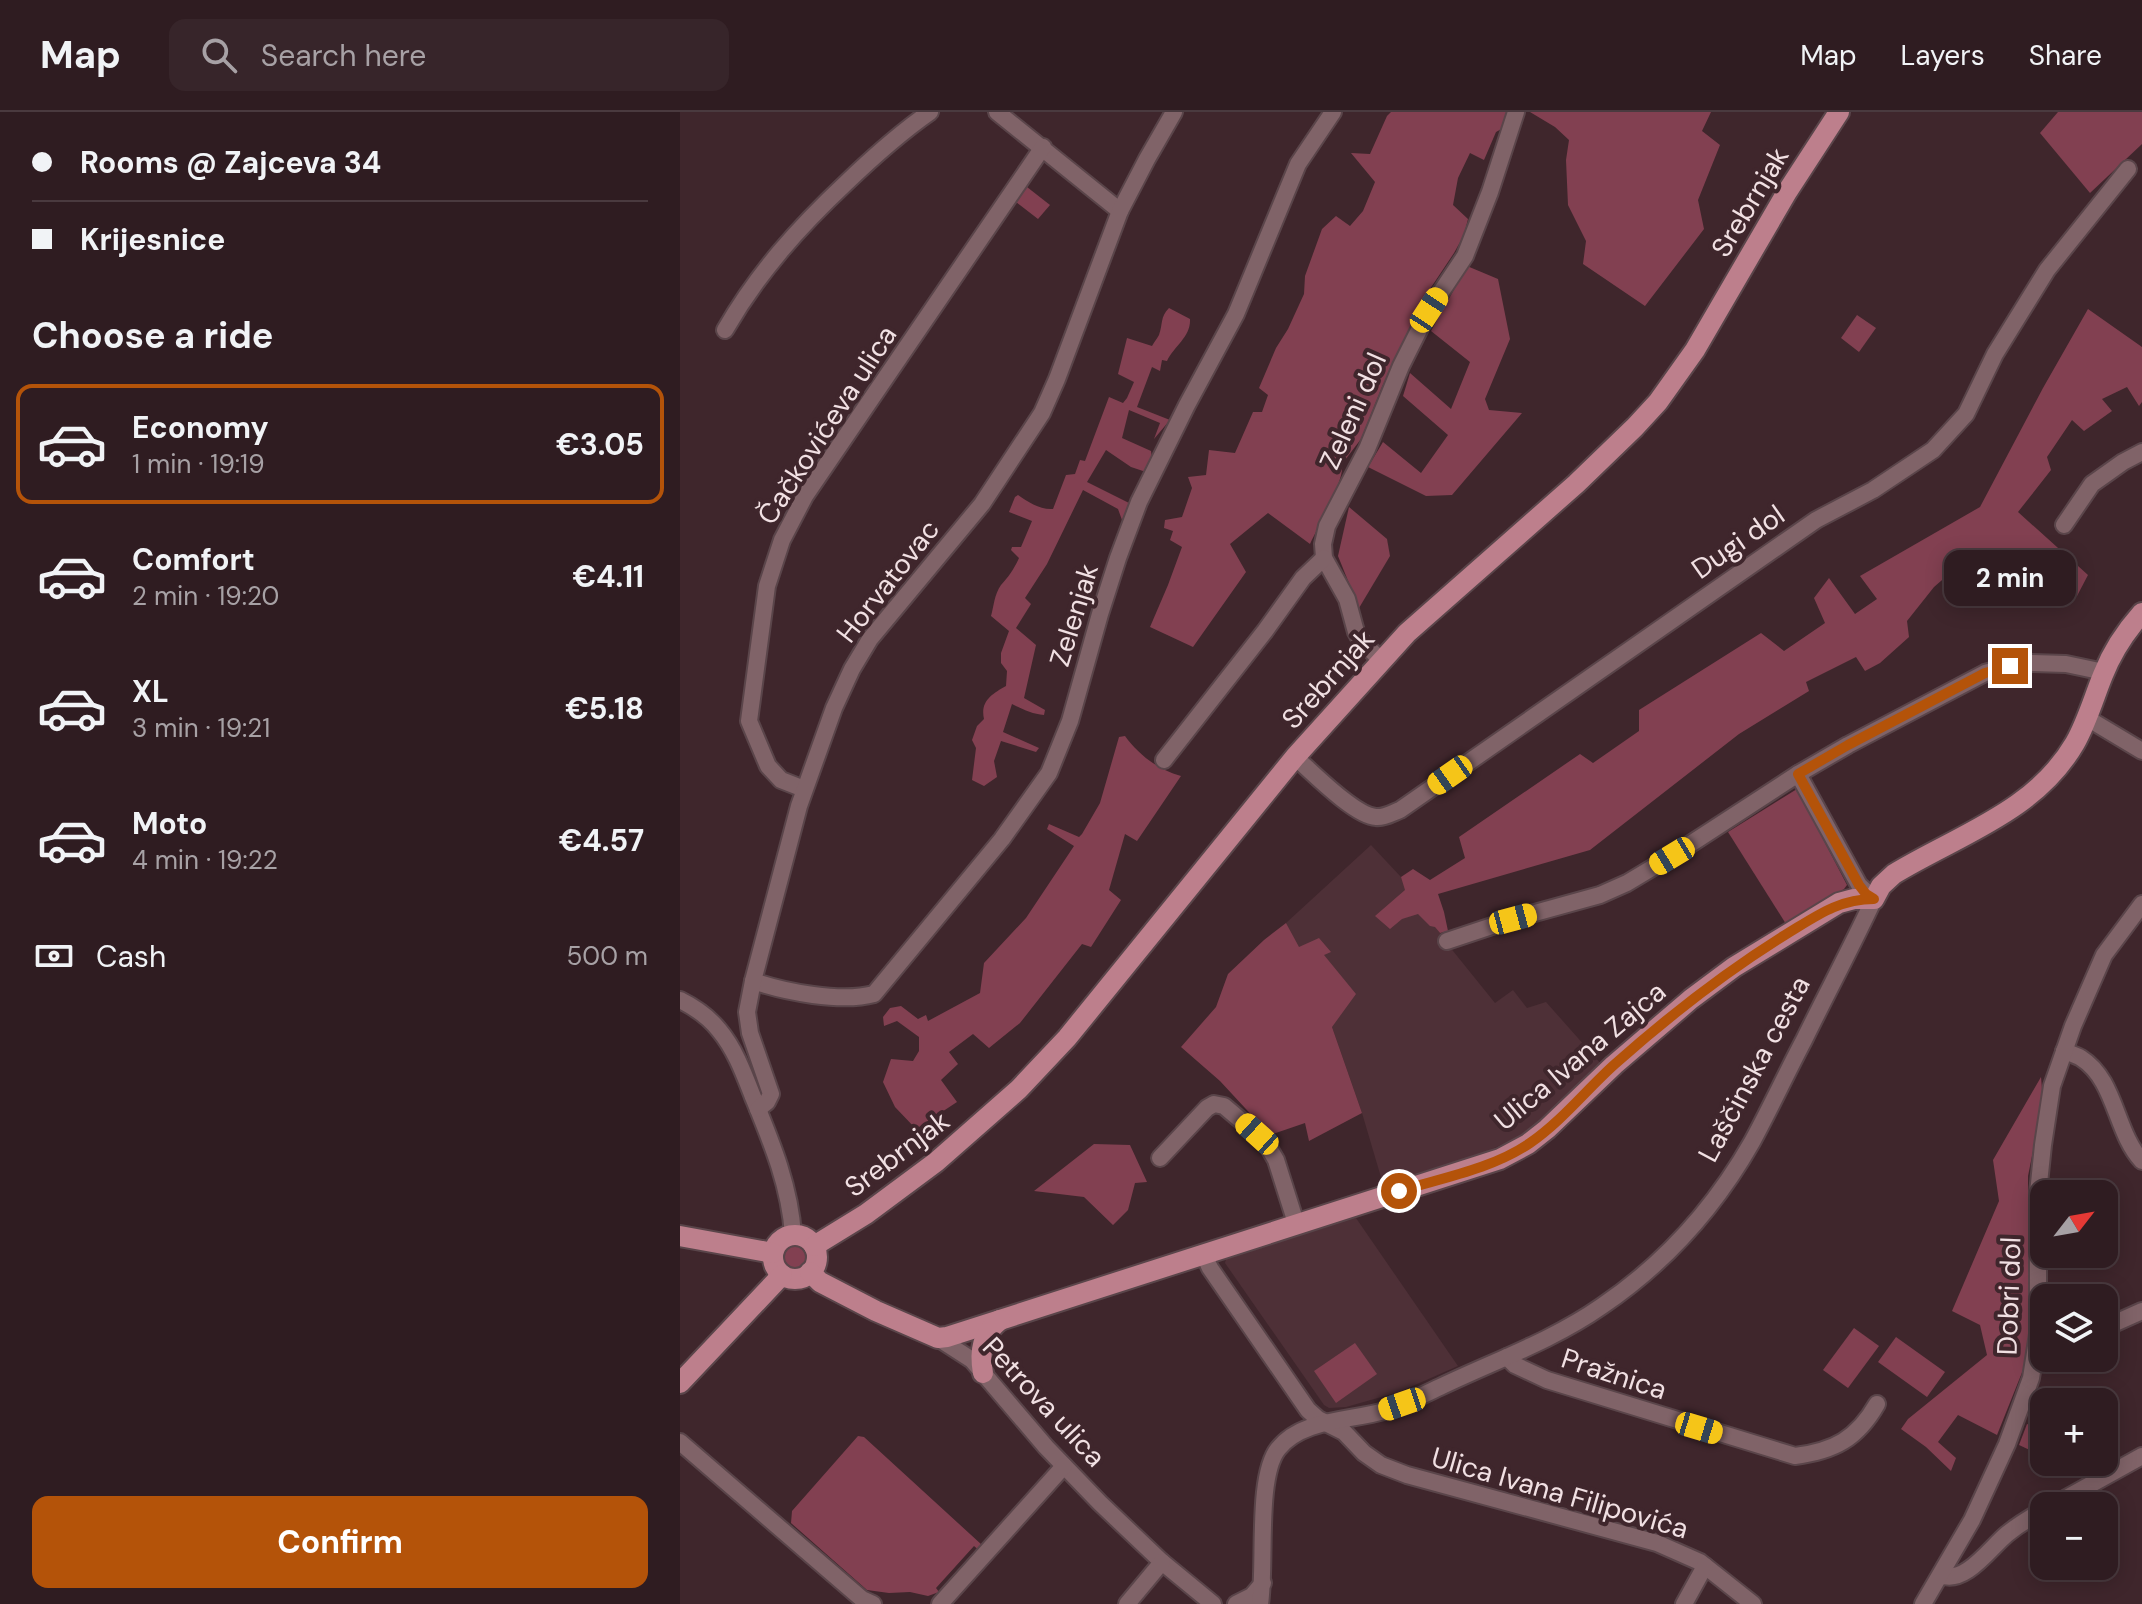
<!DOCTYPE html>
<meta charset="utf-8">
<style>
body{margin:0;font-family:"DM Sans",sans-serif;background:#37252a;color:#f1f3f6;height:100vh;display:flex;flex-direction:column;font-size:30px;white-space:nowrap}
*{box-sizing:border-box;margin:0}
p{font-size:26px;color:#a7a1a5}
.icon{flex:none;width:44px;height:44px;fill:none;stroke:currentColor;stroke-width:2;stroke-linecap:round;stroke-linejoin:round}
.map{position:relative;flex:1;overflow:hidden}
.side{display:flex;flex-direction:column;background:#2f1c21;width:680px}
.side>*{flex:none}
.top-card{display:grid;align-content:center;height:176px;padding:0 32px;background:#2f1c21}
.needle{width:52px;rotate:59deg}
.buttons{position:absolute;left:1350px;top:1068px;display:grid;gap:16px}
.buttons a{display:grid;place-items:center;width:88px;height:88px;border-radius:16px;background:#2f1c21;box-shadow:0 4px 20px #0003,0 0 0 2px #4a3a3f;font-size:40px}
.end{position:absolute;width:36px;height:36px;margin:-18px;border:10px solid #b45309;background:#fff;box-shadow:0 0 0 4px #fff}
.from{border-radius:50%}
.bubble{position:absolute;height:56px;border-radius:16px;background:#2f1c21;box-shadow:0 4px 20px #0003,0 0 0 2px #4a3a3f;font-size:26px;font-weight:700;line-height:56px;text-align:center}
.car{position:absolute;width:24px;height:48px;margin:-24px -12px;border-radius:10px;box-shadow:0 0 6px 2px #0007;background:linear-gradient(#f5c518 24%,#345 0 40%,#f5c518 0 76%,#345 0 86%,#f5c518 0)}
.top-card b{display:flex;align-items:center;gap:28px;height:76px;font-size:30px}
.top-card b+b{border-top:2px solid #4a3a3f}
.top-card i{width:20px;height:20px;background:#f1f3f6}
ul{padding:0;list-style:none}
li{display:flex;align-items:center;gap:24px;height:120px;margin:0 16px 12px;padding:0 16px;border:4px solid transparent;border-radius:16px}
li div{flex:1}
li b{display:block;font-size:30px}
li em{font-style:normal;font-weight:700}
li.active{border-color:#b45309}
li>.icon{width:72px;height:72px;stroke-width:1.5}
h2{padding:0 32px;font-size:36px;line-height:96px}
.pay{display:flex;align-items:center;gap:20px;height:88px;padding:0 32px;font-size:30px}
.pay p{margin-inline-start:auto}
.action{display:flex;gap:16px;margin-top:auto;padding:16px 32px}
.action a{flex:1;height:92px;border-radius:16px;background:#b45309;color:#fff;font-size:32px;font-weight:700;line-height:92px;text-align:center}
header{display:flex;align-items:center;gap:48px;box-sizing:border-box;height:112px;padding:0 40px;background:#2f1c21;border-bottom:2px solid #4a3a3f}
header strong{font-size:38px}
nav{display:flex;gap:44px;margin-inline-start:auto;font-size:28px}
.search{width:560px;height:72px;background:#37252a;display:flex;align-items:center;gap:20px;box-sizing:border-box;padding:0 28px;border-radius:16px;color:#a7a1a5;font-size:30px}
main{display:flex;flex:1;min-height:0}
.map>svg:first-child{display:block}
.built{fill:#4e3037}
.green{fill:#824051}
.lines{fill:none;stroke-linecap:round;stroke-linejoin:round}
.minor-casing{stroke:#5a454a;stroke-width:20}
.major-casing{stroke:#5a454a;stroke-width:24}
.minor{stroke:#806368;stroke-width:16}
.major{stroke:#bd7f8c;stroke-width:20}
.route{stroke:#b45309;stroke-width:10}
.labels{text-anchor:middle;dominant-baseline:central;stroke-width:8;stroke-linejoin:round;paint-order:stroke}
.street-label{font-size:28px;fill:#f1e0e3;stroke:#3f262c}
</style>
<header>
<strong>Map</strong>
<div class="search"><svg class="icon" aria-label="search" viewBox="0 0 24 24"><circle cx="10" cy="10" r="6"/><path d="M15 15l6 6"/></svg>Search here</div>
<nav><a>Map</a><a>Layers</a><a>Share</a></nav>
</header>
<main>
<section class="side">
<div class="top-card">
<b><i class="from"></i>Rooms @ Zajceva 34</b>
<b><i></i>Krijesnice</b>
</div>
<h2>Choose a ride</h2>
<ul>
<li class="active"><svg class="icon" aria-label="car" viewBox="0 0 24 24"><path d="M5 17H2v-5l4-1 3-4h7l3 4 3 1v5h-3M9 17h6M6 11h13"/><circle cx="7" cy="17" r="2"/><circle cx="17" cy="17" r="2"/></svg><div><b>Economy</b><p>1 min · 19:19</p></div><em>€3.05</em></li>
<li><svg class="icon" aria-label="car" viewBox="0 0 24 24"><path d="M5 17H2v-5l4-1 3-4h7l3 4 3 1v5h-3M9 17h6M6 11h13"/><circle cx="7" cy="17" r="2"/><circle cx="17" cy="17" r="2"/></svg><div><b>Comfort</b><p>2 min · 19:20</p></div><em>€4.11</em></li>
<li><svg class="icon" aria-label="car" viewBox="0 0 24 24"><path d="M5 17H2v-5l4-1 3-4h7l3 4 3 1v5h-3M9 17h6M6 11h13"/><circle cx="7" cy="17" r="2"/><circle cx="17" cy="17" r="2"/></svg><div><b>XL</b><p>3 min · 19:21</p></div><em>€5.18</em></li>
<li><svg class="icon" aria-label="car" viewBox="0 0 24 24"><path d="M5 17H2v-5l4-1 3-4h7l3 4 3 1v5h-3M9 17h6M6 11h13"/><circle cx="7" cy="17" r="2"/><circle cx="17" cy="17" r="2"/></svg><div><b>Moto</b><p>4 min · 19:22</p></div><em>€4.57</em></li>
</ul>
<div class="pay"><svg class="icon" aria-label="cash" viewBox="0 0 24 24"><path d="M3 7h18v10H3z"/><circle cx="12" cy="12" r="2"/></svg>Cash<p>500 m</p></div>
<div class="action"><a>Confirm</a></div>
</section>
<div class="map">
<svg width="1462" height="1492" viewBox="0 0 1462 1492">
<rect width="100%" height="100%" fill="#3f262c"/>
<!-- built -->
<g class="built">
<polygon points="691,733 721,765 769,834 815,891 833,878 847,896 866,890 921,952 862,1009 837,1026 805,1040 703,1072 682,1001 652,915 606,811"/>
<polygon points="676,1106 778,1254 719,1280 666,1295 649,1296 644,1293 545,1151 546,1147"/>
</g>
<!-- green -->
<g class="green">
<path d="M711,0H831L825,15L816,20L804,48L790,41L778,66L773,93L788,107L784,123L774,141L746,183L702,275L681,327L662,352C665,368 639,413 630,432L588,401L550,432L566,460L513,535L470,515L488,473L502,435L490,428L493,419L484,416L485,408L502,405L512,376L508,365L526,363L529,338L555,341L573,300H582L588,283L579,276L596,236L608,217L624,182L625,164L642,117L656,104L670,114L683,99L695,70L671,41L690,42L707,4Z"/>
<polygon points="850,0 1031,0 1022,19 1040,33 1018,88 1024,117 965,194 903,152 906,129 888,93 886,48 889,28 875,15"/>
<polygon points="1378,0 1462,0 1462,32 1410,81 1360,21"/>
<polygon points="347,75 370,93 358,107 336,90"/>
<polygon points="787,154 818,167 830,227 805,287 809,298 842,301 772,383 746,384 688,355 703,330 741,361 768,323 723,284 730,261 771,297 790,250 751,219"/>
<path d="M489,196L510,207C511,225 494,234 487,249L482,248L480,259L472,255L457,295L490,308L474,327L480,311L449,298L442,326L471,339L472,347L466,360L451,355L426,338L407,370L449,391L442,408L438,397L403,378L367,452L345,486L351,492L336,516L356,533L344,586L365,598L364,603C352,602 342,597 332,592L323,620L359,636L356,640L321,629L314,649L317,665L304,674L292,668L296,636L292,628L297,614L304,607C300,589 312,582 326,574L327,559L321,551V541L329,519L311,504C314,494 314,483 321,473C329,464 334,457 339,446L331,438L332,435H341L352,409L329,400L335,385L338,383C348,390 360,398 373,397L386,363L395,362L400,348L405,349L429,285L443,291L447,286L454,270L438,262L447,226L472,234C474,230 477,227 479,223C483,212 480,205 489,196Z"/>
<polygon points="1408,197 1462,235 1462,290 1459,294 1447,275 1422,287 1432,299 1404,319 1392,308 1367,345 1371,358 1338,400 1408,463 1397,484 1333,466 1331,492 1315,495 1302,449 1273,457 1269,462 1254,475 1227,509 1229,525 1200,551 1185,559 1176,545 1126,570 1129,579 1059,622 910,738 758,782 764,800 768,819 760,821 755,815 750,814 738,802 722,807 710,817 695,804 725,778 721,765 733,757 750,768 785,746 779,725 900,642 913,651 959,619 959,598 1081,521 1104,539 1145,511 1134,486 1149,466 1175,502 1197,487 1180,464 1300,395 1363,276"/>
<polygon points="1177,203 1196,216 1179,240 1161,226"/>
<polygon points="669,395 707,427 710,444 679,496 658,444"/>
<path d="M445,624C458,642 478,658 501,664L457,729L445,722L429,778L441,788L411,835L402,832L340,911L309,936L293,922L269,940L278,952L261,968L277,990L236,1017L215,995L203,970L211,947L233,949L239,939V925L217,909L204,914L203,905L210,896L221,894L238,907L246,903L248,909L300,881L304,851L346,806L394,734L367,717L369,712L399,725L402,722L420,691L439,625Z"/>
<polygon points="1117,677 1167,773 1164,777 1106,812 1048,720"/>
<polygon points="606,811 619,835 639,826 651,840 644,843 676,882 652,915 682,1001 629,1029 625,1011 590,1023 540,969 501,935 536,895 548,862 584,828"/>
<polygon points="1361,965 1363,989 1348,1064 1348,1208 1353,1233 1317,1323 1278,1303 1258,1330 1276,1346 1271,1359 1246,1335 1221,1317 1228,1307 1307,1243 1300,1213 1272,1199 1319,1089 1313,1048"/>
<polygon points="414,1032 450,1033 467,1070 455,1071 448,1098 433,1113 404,1085 354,1079"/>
<circle cx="115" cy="1145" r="12"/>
<polygon points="1174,1216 1199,1234 1168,1276 1143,1258"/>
<polygon points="1216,1225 1265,1260 1247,1285 1198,1250"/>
<polygon points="675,1231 697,1262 656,1291 634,1259"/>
<polygon points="1347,1312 1364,1318 1364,1350 1363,1351 1354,1340 1339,1333"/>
<polygon points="178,1324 184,1325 302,1433 301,1440 294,1434 256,1476 259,1480 248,1484 230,1480 209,1481 187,1478 111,1411 112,1399"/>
</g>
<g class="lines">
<!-- minor casing -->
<g class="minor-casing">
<g id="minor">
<polyline points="317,0 440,99"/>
<path d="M45,218C78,161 118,116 166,71C192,46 220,21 250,0"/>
<polyline points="1384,413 1412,372 1443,350 1462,340"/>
<polyline points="701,548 681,529 676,520 667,487 644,446 643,432 647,414 687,337 721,254 749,198 785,144 810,80 836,0"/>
<polyline points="1407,606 1462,639"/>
<path d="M615,645C632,660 675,704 696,705C704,706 712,701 720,698L1136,408L1193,378L1253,338L1286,302L1315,242L1367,158L1448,57"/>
<polyline points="484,648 585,519 623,466 644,446"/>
<polyline points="124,677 101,668 88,654 69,609 87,474 102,428 125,384 363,35"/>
<polyline points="767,829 833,807 920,783 947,771 992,744 1118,662 1168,633 1305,561 1330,554 1352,551 1386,552 1424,560"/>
<path d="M73,869C105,880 161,891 194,882L322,727L369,661L390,609L420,502L438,446L459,390L507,293L556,202L618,52L653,0"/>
<path d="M0,888C16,896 28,904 39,918C55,937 64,962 73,985C91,1029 110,1074 113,1123"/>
<path d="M1384,939C1389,941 1396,943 1401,946C1436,968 1435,1020 1462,1049"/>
<polyline points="78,997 87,990 91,982 70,921 67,900 73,869 119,694 154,596 172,557 190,527 302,392 362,301 377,267 440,99 467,47 494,0"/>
<polyline points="480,1046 527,996 534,992 544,994 577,1022 589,1036 596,1048 616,1111"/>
<polyline points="523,1141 530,1156 628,1298 638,1307 664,1320 684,1341 701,1353 727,1363 977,1431 1020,1450 1073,1492"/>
<polyline points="1424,1216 1462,1199"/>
<polyline points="258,1226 292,1248 366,1335 420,1391 482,1450 533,1492"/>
<path d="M827,1245L835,1253L867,1268L1115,1344C1154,1339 1177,1327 1197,1292"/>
<polyline points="0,1330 182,1487 193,1492"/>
<polyline points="1372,1394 1462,1344"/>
<path d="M1261,1463C1285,1473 1310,1436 1327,1422C1338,1413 1351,1405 1364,1398"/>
<polyline points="260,1492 384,1354"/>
<polyline points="447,1492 482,1450"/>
<polyline points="556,1492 572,1484 583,1471"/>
<path d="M580,1492C586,1453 576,1365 598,1337C621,1307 670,1309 704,1299C723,1293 741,1284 760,1275C814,1249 872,1229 922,1194C984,1152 1035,1095 1072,1030C1090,997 1106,962 1124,928C1147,881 1172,834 1194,787L1179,773L1118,662"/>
<polyline points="1004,1492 1025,1454"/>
<polyline points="1243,1492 1292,1408 1327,1332 1351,1266 1358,1222 1358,1081 1363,1033 1372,974 1393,914 1424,843 1462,792"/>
</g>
</g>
<!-- major casing -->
<g class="major-casing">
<g id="major">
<circle cx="115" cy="1145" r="22"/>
<polyline points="0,1124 93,1141"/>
<polyline points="134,1134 186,1102 256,1050 339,977 387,926 615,645 727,521 896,372 955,315 978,290 1015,238 1107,80 1159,0"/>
<path d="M130,1160L140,1170L196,1199L258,1226L267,1225L820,1047L848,1032L867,1017L934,953L1011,887L1054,855L1159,791L1174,787H1194L1201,774L1214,762C1278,723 1355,700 1395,631C1407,610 1414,585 1423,563C1432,540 1446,519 1462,501"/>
<path d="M303,1261C299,1239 302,1222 320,1208"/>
<polyline points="0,1271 102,1163"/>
</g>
</g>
<!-- minor -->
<use href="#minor" class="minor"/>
<!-- major -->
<use href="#major" class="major"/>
</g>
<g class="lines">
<!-- route -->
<path class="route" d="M719,1079C762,1066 812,1057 850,1031C882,1009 907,977 935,952C989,904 1044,861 1105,823C1135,805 1158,787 1194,787L1186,782L1179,773L1118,662L1168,633L1305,561L1330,554"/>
</g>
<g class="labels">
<!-- street labels -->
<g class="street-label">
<text transform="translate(1070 90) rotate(-59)">Srebrnjak</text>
<text transform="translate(673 299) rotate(-66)">Zeleni dol</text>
<text transform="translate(147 313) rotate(-57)">Čačkovićeva ulica</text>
<text transform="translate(1058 430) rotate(-35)">Dugi dol</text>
<text transform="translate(208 469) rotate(-52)">Horvatovac</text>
<text transform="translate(394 503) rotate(-73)">Zelenjak</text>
<text transform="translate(648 567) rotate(-48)">Srebrnjak</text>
<text transform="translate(900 944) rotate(-40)">Ulica Ivana Zajca</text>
<text transform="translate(1074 957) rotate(-62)">Laščinska cesta</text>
<text transform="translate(217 1042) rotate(-37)">Srebrnjak</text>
<text transform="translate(1329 1184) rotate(-88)">Dobri dol</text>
<text transform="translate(934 1262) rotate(18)">Pražnica</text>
<text transform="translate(364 1290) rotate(47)">Petrova ulica</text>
<text transform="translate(880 1381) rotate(16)">Ulica Ivana Filipovića</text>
</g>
</g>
</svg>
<div class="buttons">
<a><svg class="needle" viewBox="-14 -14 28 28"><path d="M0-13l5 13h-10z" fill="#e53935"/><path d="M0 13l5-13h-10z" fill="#a7a1a5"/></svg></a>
<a><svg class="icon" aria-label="layers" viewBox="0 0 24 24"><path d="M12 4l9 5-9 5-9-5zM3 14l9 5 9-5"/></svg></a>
<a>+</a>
<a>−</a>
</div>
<i class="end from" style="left:719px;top:1079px"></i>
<i class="end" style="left:1330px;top:554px"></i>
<div class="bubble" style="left:1264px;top:438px;width:132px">2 min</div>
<i class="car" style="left:749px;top:198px;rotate:33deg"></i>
<i class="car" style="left:770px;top:663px;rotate:235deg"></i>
<i class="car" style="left:992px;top:744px;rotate:239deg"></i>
<i class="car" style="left:833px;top:807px;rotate:75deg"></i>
<i class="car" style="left:577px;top:1022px;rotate:312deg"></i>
<i class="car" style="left:722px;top:1292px;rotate:251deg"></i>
<i class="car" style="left:1019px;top:1316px;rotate:107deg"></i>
</div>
</main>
